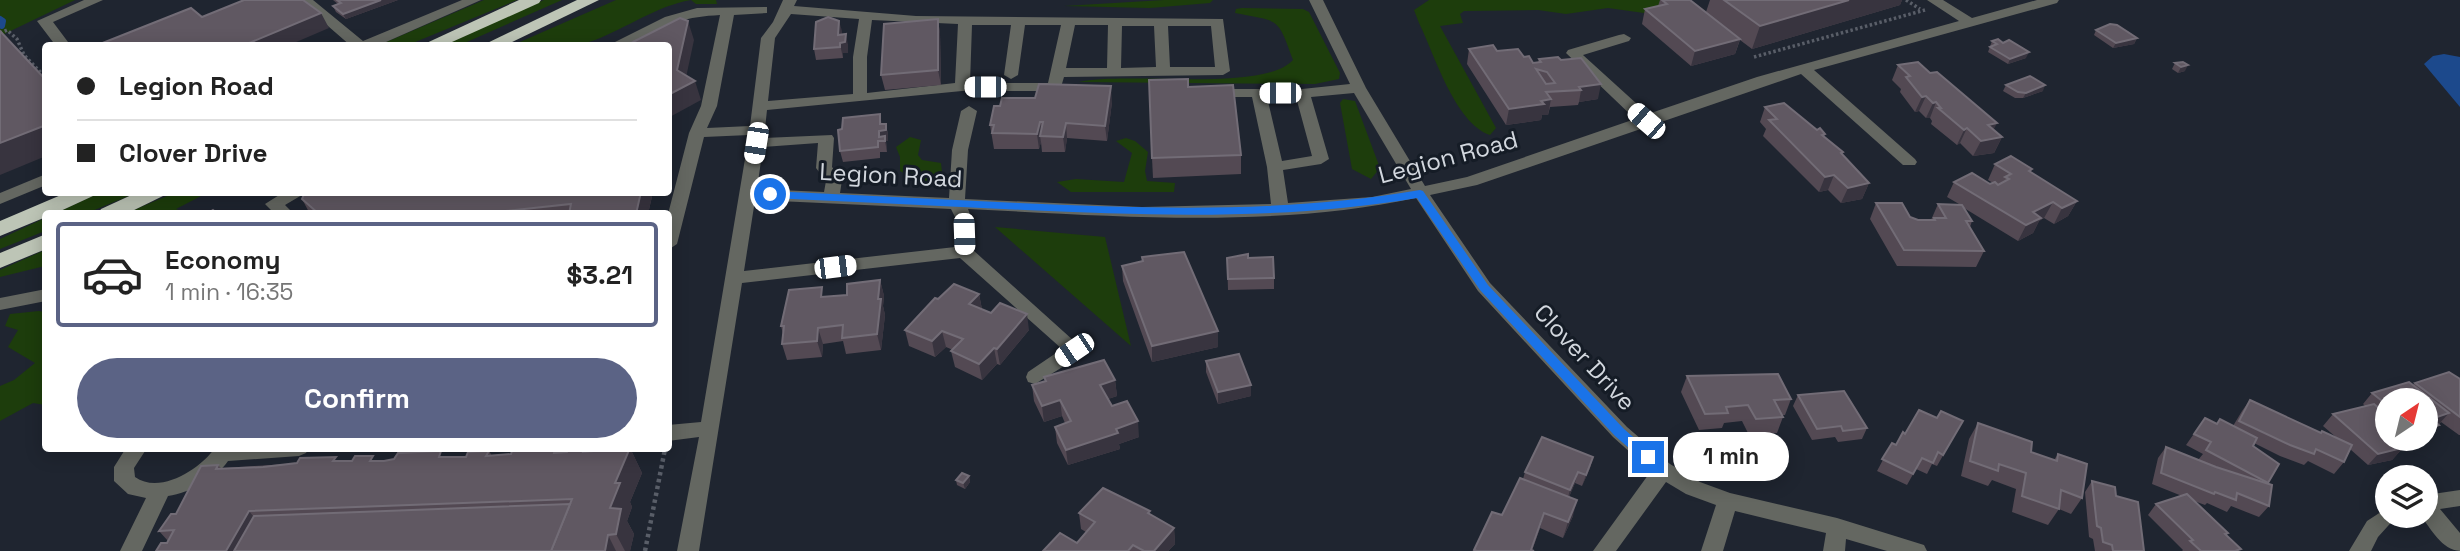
<!DOCTYPE html>
<meta charset="utf-8">
<style>
body{margin:0;font-family:"Space Grotesk",sans-serif;background:#f2f2f2;color:#222;height:100vh;display:flex;flex-direction:column;font-size:26px;white-space:nowrap}
*{box-sizing:border-box;margin:0}
p{font-size:23px;color:#767676}
.icon{flex:none;width:38px;height:38px;fill:none;stroke:currentColor;stroke-width:2;stroke-linecap:round;stroke-linejoin:round}
.map{position:relative;flex:1;overflow:hidden}
.drawer{position:absolute;left:42px;top:210px;width:630px;height:242px;display:flex;flex-direction:column;background:#fff;border-radius:7px;box-shadow:0 4px 18px #0003}
.drawer>*{flex:none}
.hud{position:absolute;left:42px;top:42px;width:630px;height:154px;border-radius:7px;box-shadow:0 4px 18px #0003;display:grid;align-content:center;height:154px;padding:0 35px;background:#fff}
.needle{width:46px;rotate:35deg}
.tools{position:absolute;left:2375px;top:388px;display:grid;gap:14px}
.tools a{display:grid;place-items:center;width:63px;height:63px;border-radius:50%;background:#fff;box-shadow:0 4px 18px #0003;font-size:35px}
.end{position:absolute;width:32px;height:32px;margin:-16px;border:9px solid #1a73e8;background:#fff;box-shadow:0 0 0 4px #fff}
.from{border-radius:50%}
.bubble{position:absolute;height:49px;border-radius:24px;background:#fff;box-shadow:0 4px 18px #0003;font-size:23px;font-weight:700;line-height:49px;text-align:center}
.car{position:absolute;width:21px;height:42px;margin:-21px -10px;border-radius:9px;box-shadow:0 0 5px 2px #0007;background:linear-gradient(#fff 24%,#345 0 40%,#fff 0 76%,#345 0 86%,#fff 0)}
.hud b{display:flex;align-items:center;gap:24px;height:66px;font-size:26px}
.hud b+b{border-top:2px solid #e0e0e0}
.hud i{width:18px;height:18px;background:#222}
ul{padding:12px 0 0;list-style:none}
li{display:flex;align-items:center;gap:21px;height:105px;margin:0 14px 10px;padding:0 21px;border:4px solid transparent;border-radius:7px}
li div{flex:1}
li b{display:block;font-size:26px}
li em{font-style:normal;font-weight:700}
li.active{border-color:#5b6385}
li>.icon{width:63px;height:63px;stroke-width:1.5}
.cta{display:flex;gap:14px;margin-top:auto;padding:14px 35px}
.cta a{flex:1;height:80px;border-radius:42px;background:#5b6385;color:#fff;font-size:28px;font-weight:700;line-height:80px;text-align:center}
.map>svg:first-child{display:block}
.green{fill:#1d3d0c}
.water{fill:#1c498c}
.lines{fill:none;stroke-linecap:round;stroke-linejoin:round}
.stream{stroke:#1c498c;stroke-width:6}
.path-far1{stroke:#595e68;stroke-width:3.5;stroke-dasharray:2.5 2.5;stroke-linecap:butt}
.path{stroke:#595e68;stroke-width:4.5;stroke-dasharray:3.5 3.5;stroke-linecap:butt}
.minor{fill:#646761;fill-rule:evenodd}
.highway{fill:#bdc5b6;fill-rule:evenodd}
.wall{fill:#534953}
.shaded-wall{fill:#38343f}
.building{fill:#605862;stroke:#726c76;stroke-width:2;fill-rule:evenodd}
.route{fill:#1a73e8}
.labels{text-anchor:middle;dominant-baseline:central;stroke-width:6;stroke-linejoin:round;paint-order:stroke}
.street-label{font-size:24px;fill:#d2d7de;stroke:#151c26}
</style>
<div class="map">
<svg width="2460" height="551" viewBox="0 0 2460 551">
<rect width="100%" height="100%" fill="#1f2530"/>
<!-- green -->
<g class="green">
<polygon points="0,0 75,0 0,36"/>
<polygon points="484,0 517,0 408,45 377,46"/>
<polygon points="544,0 562,0 460,45 438,46"/>
<path d="M616,0H716L717,4H696L691,0C656,6 627,28 595,40C569,49 540,46 513,45Z"/>
<polygon points="1164,0 1213,0 1210,3 1150,8 1064,6"/>
<path d="M1429,0H1667L1669,7L1644,13L1608,8L1566,14L1538,10L1464,11L1460,14L1463,23L1440,26L1496,128L1490,135C1455,123 1435,56 1419,23L1414,10Z"/>
<path d="M1242,8L1303,9L1309,12L1340,73L1339,79L1315,84L1079,82C1127,71 1263,93 1293,60C1277,16 1280,22 1235,13L1236,9Z"/>
<polygon points="1343,99 1355,101 1380,168 1371,179 1352,169 1340,103"/>
<polygon points="910,137 921,140 918,155 922,160 941,163 942,172 938,179 919,182 900,171 900,157 896,147"/>
<polygon points="1126,138 1135,141 1148,152 1145,171 1147,181 1175,183 1174,192 1071,192 1057,182 1076,179 1124,182 1132,153 1116,141"/>
<polygon points="99,193 136,193 87,213 54,214"/>
<polygon points="174,193 207,193 176,209 179,210 174,213 127,213"/>
<polygon points="45,218 45,231 0,249 0,239"/>
<polygon points="995,227 1105,237 1131,346"/>
<polygon points="45,250 45,266 0,277 0,270"/>
<polygon points="39,311 45,312 45,405 33,403 0,421 0,386 14,380 35,363 8,347 18,330 5,326 10,314"/>
</g>
<!-- water -->
<polygon class="water" points="2444,54 2460,57 2460,107 2424,64 2433,56"/>
<g class="lines">
<!-- stream -->
<polyline class="stream" points="0,19 3,21 2,26"/>
<!-- path-far1 -->
<g class="path-far1">
<polyline points="1906,0 1920,9"/>
<polyline points="0,33 7,30 17,39 24,55 46,78"/>
<polyline points="1754,57 1925,10"/>
</g>
<!-- path -->
<polyline class="path" points="645,551 665,449"/>
<!-- minor -->
<g class="minor">
<polygon points="84,0 103,0 53,22 71,46 56,46 37,21"/>
<polygon points="298,0 313,0 363,41 462,0 481,0 377,46 351,46"/>
<path d="M783,0H797L794,6L916,16L1223,19L1230,71L1223,75L1064,77L1061,87L1054,91H962L767,110L764,138L832,135L834,138L832,167L842,180L840,193L949,198L952,150L961,111L969,106L977,111L968,150L965,199L1142,207L1271,204L1267,167L1252,97H1212L1205,93L1212,89H1302L1350,84L1309,0H1323L1366,88L1425,186L1467,177L1635,119L1566,53L1568,50L1619,35L1624,34L1631,38L1629,41L1583,55L1648,114L1757,77L1959,21L1927,0H1943L1972,18L2037,0H2059L2057,3L1814,70L1915,159L1917,162L1915,165H1903L1801,74L1477,185L1430,195L1490,283L1627,427L1670,464L1700,482L1730,493L1837,518L1924,545L1927,551H1887L1846,539L1845,551H1823L1826,533L1735,511L1723,551H1701L1716,505L1686,494L1666,482L1616,551H1593L1651,471L1613,437L1478,291L1416,198C1272,229 1115,216 968,209L971,217L973,250L1084,350L1082,355L1035,384L1028,382L1026,377L1028,372L1062,349L960,258L742,283L699,551H677L699,437L668,441V425L701,422L749,135L704,137L677,244L668,250V214L689,133L701,106L720,15C704,16 691,17 676,23C651,32 634,46 607,46L665,17L697,8L767,7V13L734,15L717,106L707,128L750,126L761,38L773,22ZM791,14L859,19L853,57V94L768,101L775,38ZM872,20L958,24L955,83L867,93V57ZM972,25H1011L1004,75L1011,79L1018,75L1025,25H1061L1048,83H970ZM1075,25H1108L1107,68H1066ZM1122,26H1154L1156,67L1121,68ZM1168,26H1211L1215,67H1170ZM1354,93L1411,189L1372,197L1288,203L1283,170L1321,164L1329,159L1311,97ZM1267,97H1296L1312,156L1282,161ZM818,143L816,168L826,181L824,192L757,189L763,147ZM755,200L951,209L955,217V247L744,271Z"/>
<polygon points="46,174 46,185 0,204 0,193"/>
<polygon points="284,192 307,192 285,205 294,214 275,214 265,204"/>
<polygon points="46,289 46,301 0,310 0,298"/>
<path d="M126,448H147L134,468L135,477C160,495 200,469 215,448H309L306,453L299,456L228,461C215,480 191,492 168,496L142,551H120L146,498L128,494L114,481V467Z"/>
<path d="M2460,490V506L2440,509L2460,533V551C2442,550 2431,529 2421,516H2426V495Z"/>
<polygon points="2387,508 2387,516 2397,516 2378,537 2371,551 2349,551 2367,521"/>
</g>
<!-- highway -->
<g class="highway">
<polygon points="519,0 541,0 539,3 443,46 420,46"/>
<polygon points="577,0 599,0 504,46 481,46"/>
<polygon points="68,192 95,192 93,196 54,214 46,214 46,217 0,236 0,221"/>
<polygon points="138,192 165,192 163,196 126,214 98,214 101,209"/>
<polygon points="46,234 46,249 0,268 0,253"/>
</g>
</g>
<!-- wall -->
<g class="wall">
<polygon points="333,0 398,0 346,19 336,12 333,6 338,4"/>
<polygon points="1660,0 1690,0 1706,12 1710,0 1902,0 1900,5 1752,49 1740,40 1735,54 1691,66 1642,24 1645,9 1658,6"/>
<polygon points="938,19 940,34 941,85 885,90 881,75"/>
<polygon points="2096,30 2137,38 2134,44 2113,48 2094,35"/>
<polygon points="842,31 841,35 848,45 848,53 843,53 843,58 816,60 814,49"/>
<polygon points="1992,41 2026,58 2008,64 1988,52"/>
<polygon points="1469,49 1497,51 1524,57 1533,63 1538,62 1539,59 1598,99 1579,102 1578,105 1550,107 1548,115 1542,115 1541,120 1506,125 1467,64"/>
<polygon points="2175,63 2185,71 2178,73 2172,69"/>
<polygon points="1898,65 1994,130 2002,137 1994,153 1973,156 1960,143 1957,145 1931,124 1932,121 1930,118 1926,118 1919,111 1915,112 1900,92 1901,89 1892,80"/>
<polygon points="2006,85 2043,91 2023,98 2015,98 2003,91"/>
<polygon points="1188,87 1241,155 1241,174 1153,178 1152,158"/>
<polygon points="1112,102 1107,141 1067,138 1065,152 1042,152 1041,142 1039,149 994,149 990,125"/>
<polygon points="1765,107 1825,134 1824,137 1869,183 1862,199 1841,203 1828,190 1819,192 1763,136 1766,129 1760,122"/>
<polygon points="886,124 888,135 888,141 886,141 887,152 880,152 880,158 843,162 840,151 842,129"/>
<polygon points="1995,164 2032,169 2031,172 2077,201 2068,216 2054,224 2044,218 2039,221 2033,233 2018,241 1964,208 1972,221 1970,227 1984,251 1976,267 1897,266 1870,219 1876,203 1918,220 1931,220 1938,204 1959,204 1947,197 1954,182 1990,184 1993,183 1988,180"/>
<polygon points="653,192 648,214 310,214 302,199"/>
<polygon points="1142,257 1218,347 1152,362 1123,281 1122,266 1142,262"/>
<polygon points="1227,258 1248,258 1274,278 1274,289 1228,290"/>
<polygon points="880,280 884,296 883,306 885,315 881,350 846,354 843,341 823,344 822,357 787,360 782,344 783,334 781,326 825,297 847,295"/>
<polygon points="979,294 982,309 1029,330 1000,365 997,364 982,380 955,367 951,351 953,350 946,347 935,357 909,346 905,330 938,299"/>
<polygon points="1206,361 1251,385 1251,396 1218,404 1206,372"/>
<polygon points="1687,376 1791,399 1785,415 1782,415 1783,417 1777,433 1749,435 1742,421 1724,423 1722,428 1699,430 1681,392"/>
<polygon points="1044,377 1115,380 1117,396 1108,399 1112,406 1139,437 1119,444 1120,449 1068,465 1057,443 1055,427 1065,423 1062,416 1044,422 1034,401 1032,385 1045,381"/>
<polygon points="2460,379 2460,435 2459,435 2441,422 2429,436 2426,437 2426,401 2387,401 2387,439 2411,442 2404,449 2401,450 2392,460 2368,465 2350,449 2344,462 2334,474 2308,461 2304,465 2280,456 2254,443 2253,446 2279,464 2267,484 2269,506 2259,517 2231,506 2227,512 2207,503 2205,505 2194,501 2226,535 2239,551 2182,551 2183,550 2148,515 2156,504 2182,496 2152,484 2158,458 2166,447 2198,460 2203,454 2186,445 2205,418 2216,424 2233,426 2242,411 2250,400 2321,433 2322,431 2337,438 2323,426 2333,414 2365,406 2363,404 2372,393 2413,385 2415,383"/>
<polygon points="1798,395 1867,428 1862,439 1838,442 1835,437 1812,440 1793,406"/>
<polygon points="1937,418 1963,421 1937,466 1932,464 1927,474 1916,469 1907,485 1877,471 1892,443 1896,445 1905,434"/>
<polygon points="1978,423 2031,452 2054,460 2058,454 2082,498 2071,514 2059,509 2048,525 2012,512 2016,489 1992,480 1988,486 1961,476 1969,439"/>
<polygon points="513,448 557,448 559,453 567,452 586,448 588,452 630,448 642,473 630,502 632,507 627,521 634,534 630,551 156,551 168,541 159,531 176,514 218,465 221,468 339,461 376,461 466,457 489,451 492,456 511,454"/>
<polygon points="1593,457 1590,468 1582,486 1575,483 1569,497 1573,516 1563,538 1540,528 1532,550 1534,551 1473,551 1492,512 1502,515 1523,479 1525,472"/>
<polygon points="969,476 970,482 965,489 957,485 956,480"/>
<polygon points="2092,481 2116,496 2144,551 2095,551 2093,539 2089,537 2085,492"/>
<polygon points="1079,513 1150,514 1174,528 1175,544 1168,551 1043,551 1077,543 1086,532 1081,529"/>
</g>
<!-- shaded-wall -->
<g class="shaded-wall">
<polygon points="381,0 398,0 346,19 343,14"/>
<polygon points="1849,0 1902,0 1900,5 1752,49 1760,26"/>
<polygon points="321,13 329,28 287,46 242,46"/>
<polygon points="938,19 940,34 941,85 938,70"/>
<polygon points="688,21 694,40 684,87 695,81 701,100 668,118 668,95 677,70"/>
<polygon points="839,21 842,31 841,43 846,34 848,45 848,53 843,53 843,58 838,35"/>
<polygon points="2137,38 2134,44 2113,48 2116,43"/>
<polygon points="1740,39 1735,54 1691,66 1695,51"/>
<polygon points="2029,52 2026,58 2008,64 2010,59"/>
<polygon points="2188,65 2185,71 2178,73 2181,67"/>
<polygon points="1601,84 1598,99 1579,102 1581,90 1579,87"/>
<polygon points="2045,85 2043,91 2023,98 2026,93"/>
<polygon points="1111,86 1112,102 1107,141 1105,126"/>
<polygon points="1926,96 1919,111 1915,112 1922,97"/>
<polygon points="1551,99 1548,115 1542,115 1541,120 1506,125 1509,109 1541,101"/>
<polygon points="1936,102 1930,118 1926,118 1933,103"/>
<polygon points="880,114 882,125 886,124 888,135 888,141 886,141 887,152 885,141 880,141 879,131"/>
<polygon points="1040,122 1042,136 1040,136 1041,142 1039,149 1037,134"/>
<polygon points="1066,123 1067,138 1065,152 1063,137"/>
<polygon points="1997,123 1989,139 1988,125"/>
<polygon points="46,125 46,156 0,175 0,143"/>
<polygon points="1967,128 1960,143 1957,145 1964,130"/>
<polygon points="2002,137 1994,153 1973,156 1981,141"/>
<polygon points="1834,175 1828,190 1819,192 1825,177"/>
<polygon points="1869,183 1862,199 1841,203 1848,188"/>
<polygon points="641,192 653,192 648,214 636,214"/>
<polygon points="2077,201 2068,216 2054,224 2062,208"/>
<polygon points="2053,202 2044,218 2039,221 2033,233 2018,241 2033,212"/>
<polygon points="880,280 884,296 883,306 885,315 881,350 877,334"/>
<polygon points="979,294 982,310 969,304"/>
<polygon points="1027,314 1029,330 1000,365 997,349"/>
<polygon points="818,328 823,344 822,357 817,341"/>
<polygon points="942,331 946,347 935,357 932,341"/>
<polygon points="1218,331 1218,347 1152,362 1152,346"/>
<polygon points="994,348 997,364 982,380 979,364"/>
<polygon points="1115,380 1117,396 1102,401 1100,385"/>
<polygon points="1251,385 1251,396 1218,404 1218,392"/>
<polygon points="1060,400 1062,416 1044,422 1042,406"/>
<polygon points="2449,413 2438,425 2431,419"/>
<polygon points="1138,421 1139,437 1119,444 1120,449 1068,465 1066,450 1116,429"/>
<polygon points="2439,425 2429,436 2426,437 2426,429"/>
<polygon points="2409,439 2420,439 2411,442 2404,449 2401,450 2392,460 2368,465 2378,454 2396,443"/>
<polygon points="630,448 642,473 630,502 632,507 627,521 634,534 630,551 625,551 616,534 610,508 615,483"/>
<polygon points="1593,457 1590,468 1582,486 1586,475"/>
<polygon points="1578,472 1575,483 1567,501 1570,490"/>
<polygon points="969,476 970,482 965,489 963,483"/>
<polygon points="1577,500 1573,516 1563,538 1568,522"/>
<polygon points="249,511 269,536 261,551 226,551"/>
<polygon points="1544,513 1540,528 1532,551 1530,551"/>
<polygon points="1174,528 1175,544 1168,551 1154,551"/>
<polygon points="608,535 616,551 605,551"/>
</g>
<!-- building -->
<g class="building">
<polygon points="244,0 303,0 321,13 242,46 95,46 191,8 202,17"/>
<polygon points="337,0 381,0 343,14 333,6 341,3"/>
<polygon points="1662,0 1690,0 1740,39 1695,51 1645,9 1667,4"/>
<polygon points="1724,0 1849,0 1760,26"/>
<polygon points="828,17 839,21 838,35 846,34 845,42 840,43 840,47 814,49 816,22"/>
<polygon points="680,18 688,21 677,70 695,81 668,95 668,46 625,46"/>
<polygon points="938,19 938,70 881,75 884,24"/>
<polygon points="2110,24 2117,25 2137,38 2116,43 2096,30"/>
<polygon points="0,31 46,80 46,125 0,143"/>
<polygon points="1998,39 2003,43 2009,40 2029,52 2010,59 1990,47 1997,44 1992,41"/>
<path d="M1493,45L1497,51L1518,49L1524,57L1529,56L1533,63L1541,62L1539,59L1558,57L1561,60L1581,58L1601,84L1579,87L1581,90L1546,92L1551,99L1541,101L1544,104L1509,109L1469,49ZM1536,69L1547,72L1555,83L1546,84Z"/>
<polygon points="1918,62 1930,73 1937,72 1997,123 1988,125 2002,137 1981,141 1967,128 1964,130 1938,108 1941,108 1936,102 1933,103 1926,96 1922,97 1906,77 1910,76 1898,65"/>
<polygon points="2183,62 2188,65 2181,67 2175,63"/>
<polygon points="2030,76 2045,85 2026,93 2018,92 2006,85"/>
<polygon points="1188,79 1188,87 1233,85 1241,155 1152,158 1149,80"/>
<polygon points="1039,84 1111,86 1105,126 1066,123 1063,137 1040,136 1043,122 1040,122 1037,134 992,133 994,125 990,125 994,106 1000,106 1002,98 1035,98"/>
<polygon points="1784,103 1817,130 1820,128 1825,134 1822,135 1843,152 1841,153 1869,183 1848,188 1834,175 1825,177 1769,120 1777,119 1765,107"/>
<polygon points="880,114 880,124 886,124 886,130 879,131 879,137 885,136 885,141 878,141 878,147 840,151 838,130 842,129 843,118"/>
<polygon points="2011,156 2032,169 2029,171 2077,201 2062,208 2053,202 2033,212 2041,218 2026,225 1954,182 1972,173 1990,184 1995,182 1998,185 2009,179 2005,177 2011,174 1995,164"/>
<polygon points="305,192 641,192 636,214 569,214 571,204 477,214 319,214 302,199"/>
<polygon points="1876,203 1902,203 1910,217 1918,220 1935,220 1934,218 1946,218 1938,204 1962,205 1972,221 1966,221 1984,251 1904,250"/>
<polygon points="213,210 218,214 207,214"/>
<polygon points="1184,252 1218,331 1152,346 1122,266 1143,261 1142,257"/>
<polygon points="1248,254 1248,258 1273,257 1274,278 1228,279 1227,258"/>
<polygon points="880,280 878,299 881,299 877,334 842,338 843,325 818,328 817,341 782,344 784,326 781,326 789,290 822,287 821,297 847,295 847,284"/>
<polygon points="954,284 979,294 969,304 991,313 1000,303 1027,314 997,349 994,348 979,364 951,351 963,339 942,331 932,341 905,330 935,298 938,299"/>
<polygon points="1239,354 1251,385 1218,392 1206,361"/>
<polygon points="1104,360 1115,380 1100,385 1112,406 1127,401 1138,421 1116,429 1118,433 1066,450 1055,427 1071,421 1060,400 1042,406 1032,385 1046,381 1044,377"/>
<polygon points="2449,372 2460,379 2460,417 2415,383"/>
<polygon points="1778,374 1791,399 1774,400 1783,417 1756,419 1748,405 1726,407 1728,413 1705,414 1687,376"/>
<polygon points="2409,382 2449,413 2431,419 2439,425 2426,429 2426,401 2387,401 2387,405 2372,393"/>
<polygon points="1844,391 1867,428 1843,431 1841,426 1817,429 1798,395"/>
<polygon points="2250,400 2321,433 2322,431 2352,445 2344,462 2316,449 2314,454 2290,445 2239,421"/>
<polygon points="2374,404 2387,415 2387,439 2409,439 2396,443 2402,448 2378,454 2333,414"/>
<polygon points="1919,410 1937,418 1941,411 1963,421 1943,455 1938,452 1933,463 1922,458 1913,474 1882,459 1892,443 1896,445 1903,432 1905,434"/>
<polygon points="2205,418 2217,424 2220,419 2257,438 2253,446 2279,464 2268,483 2206,450 2211,442 2194,434"/>
<polygon points="1978,423 2032,442 2031,452 2057,461 2058,454 2087,464 2082,498 2061,490 2059,509 2022,496 2026,473 1999,464 1998,471 1970,461"/>
<polygon points="1542,437 1593,457 1586,475 1578,472 1570,490 1525,472"/>
<polygon points="2166,447 2216,467 2272,485 2269,506 2237,493 2236,500 2215,492 2214,494 2161,473"/>
<polygon points="513,448 555,448 554,453 567,452 569,448 584,448 583,452 630,448 615,483 620,483 610,508 621,509 616,534 608,535 605,551 551,551 572,499 249,511 226,551 156,551 161,543 167,543 174,530 159,531 171,514 176,514 201,466 218,465 216,469 263,467 297,463 300,458 336,457 333,461 352,461 355,456 373,456 370,461 384,461 394,459 398,453 441,451 439,457 466,457 468,452 489,451 486,456 511,454"/>
<polygon points="962,473 969,476 963,483 956,480"/>
<polygon points="1520,478 1577,500 1568,522 1544,513 1531,550 1534,551 1477,551 1474,550 1492,512 1502,515"/>
<polygon points="2092,481 2115,487 2116,496 2138,502 2144,551 2113,551 2112,545 2103,542 2101,528 2097,526"/>
<polygon points="1103,488 1150,511 1148,513 1174,528 1154,551 1144,551 1133,545 1128,551 1043,551 1060,533 1077,543 1095,522 1079,513"/>
<polygon points="2187,494 2228,533 2225,534 2241,549 2235,551 2201,551 2190,541 2193,540 2156,504"/>
<polygon points="570,504 551,551 234,551 254,516"/>
</g>
<!-- route -->
<path class="route" d="M1420,190L1423,191L1488,285L1624,429L1653,454V461H1644L1615,436L1480,290L1417,198C1288,220 1155,216 1025,210C940,206 855,202 770,198L765,194L770,191C853,195 936,199 1018,203C1152,209 1287,213 1420,190Z"/>
<g class="labels">
<!-- street labels -->
<g class="street-label">
<text transform="translate(1448 157) rotate(-15)">Legion Road</text>
<text transform="translate(891 175) rotate(3)">Legion Road</text>
<text transform="translate(1585 357) rotate(47)">Clover Drive</text>
</g>
</g>
</svg>
<div class="tools">
<a><svg class="needle" viewBox="-14 -14 28 28"><path d="M0-13l5 13h-10z" fill="#e53935"/><path d="M0 13l5-13h-10z" fill="#767676"/></svg></a>
<a><svg class="icon" aria-label="layers" viewBox="0 0 24 24"><path d="M12 4l9 5-9 5-9-5zM3 14l9 5 9-5"/></svg></a>
</div>
<i class="end from" style="left:770px;top:194px"></i>
<i class="end" style="left:1648px;top:457px"></i>
<div class="bubble" style="left:1673px;top:432px;width:116px">1 min</div>
<i class="car" style="left:985px;top:87px;rotate:270deg"></i>
<i class="car" style="left:1280px;top:93px;rotate:270deg"></i>
<i class="car" style="left:1646px;top:121px;rotate:311deg"></i>
<i class="car" style="left:756px;top:143px;rotate:189deg"></i>
<i class="car" style="left:964px;top:234px;rotate:178deg"></i>
<i class="car" style="left:835px;top:267px;rotate:83deg"></i>
<i class="car" style="left:1074px;top:350px;rotate:236deg"></i>
<div class="hud">
<b><i class="from"></i>Legion Road</b>
<b><i></i>Clover Drive</b>
</div>
<section class="drawer">
<ul>
<li class="active"><svg class="icon" aria-label="car" viewBox="0 0 24 24"><path d="M5 17H2v-5l4-1 3-4h7l3 4 3 1v5h-3M9 17h6M6 11h13"/><circle cx="7" cy="17" r="2"/><circle cx="17" cy="17" r="2"/></svg><div><b>Economy</b><p>1 min · 16:35</p></div><em>$3.21</em></li>
</ul>
<div class="cta"><a>Confirm</a></div>
</section>
</div>
